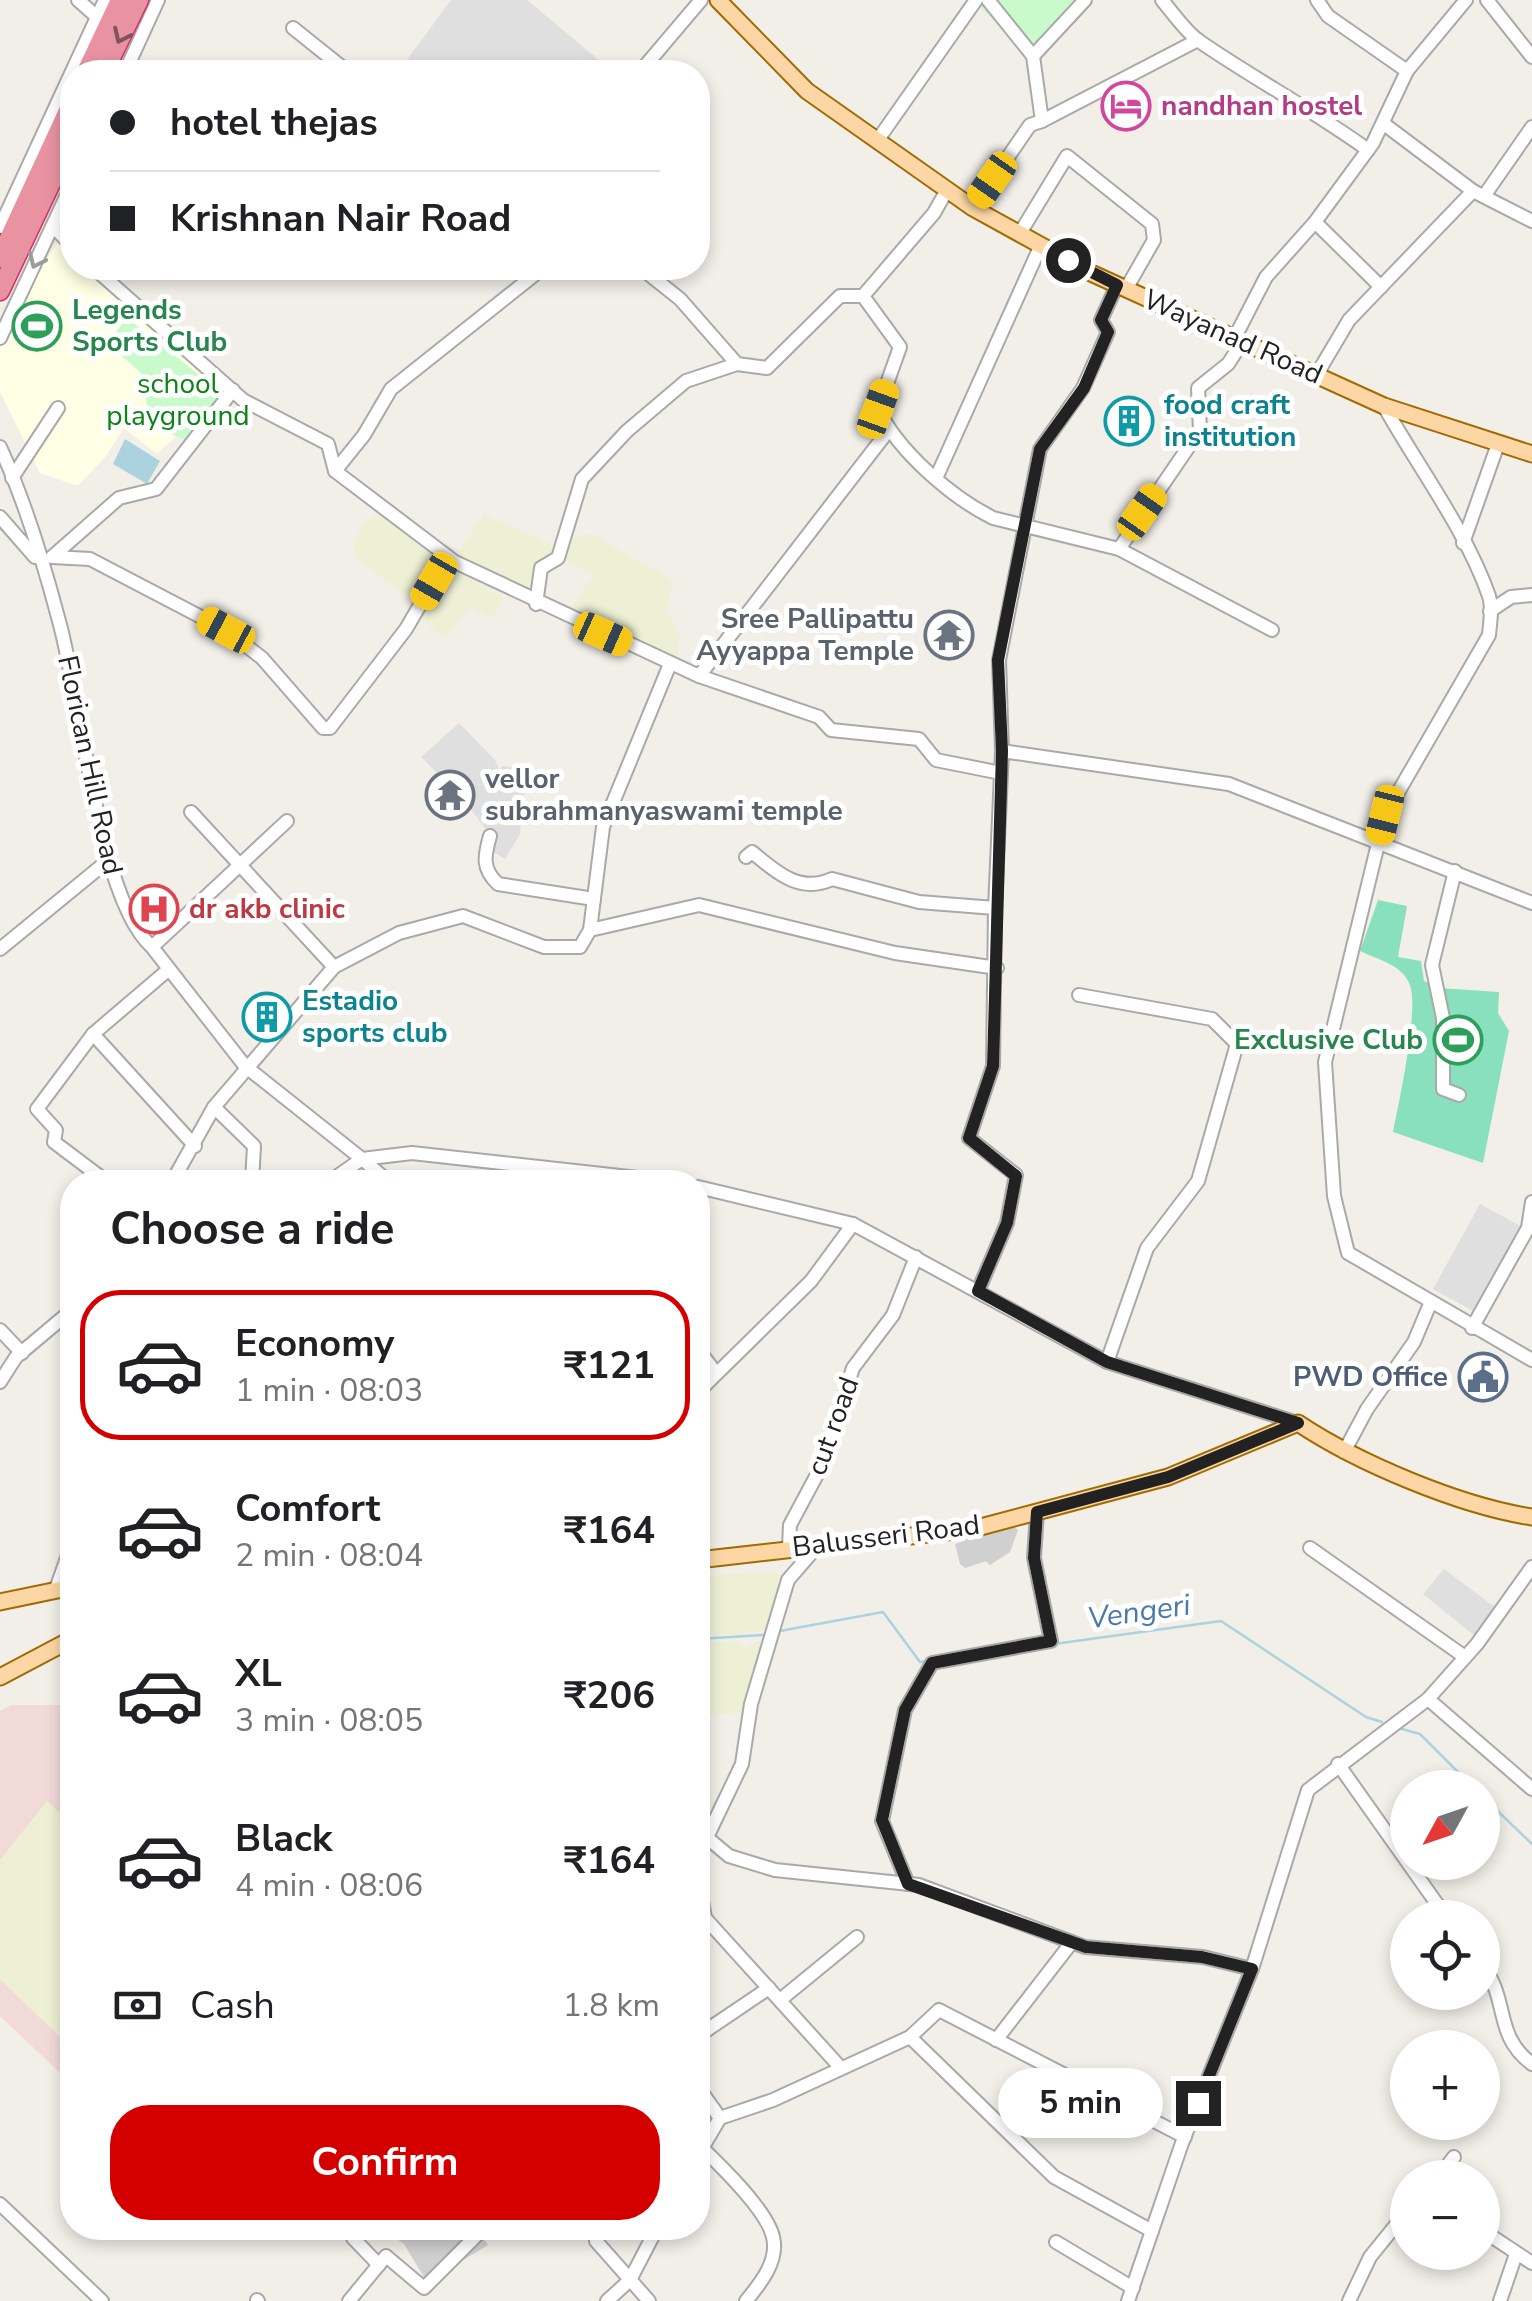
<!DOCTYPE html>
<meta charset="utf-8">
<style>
body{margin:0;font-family:"Nunito Sans",sans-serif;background:#f2f2f2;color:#202124;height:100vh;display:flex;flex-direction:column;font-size:38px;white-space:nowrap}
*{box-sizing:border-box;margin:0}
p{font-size:32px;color:#757577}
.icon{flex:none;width:55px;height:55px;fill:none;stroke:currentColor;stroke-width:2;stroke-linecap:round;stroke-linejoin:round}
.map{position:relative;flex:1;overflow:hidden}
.panel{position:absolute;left:60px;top:1170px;width:650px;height:1070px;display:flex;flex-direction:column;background:#fff;border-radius:40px;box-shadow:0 5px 15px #0003}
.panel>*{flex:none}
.top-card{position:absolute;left:60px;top:60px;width:650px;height:220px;border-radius:40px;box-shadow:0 5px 15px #0003;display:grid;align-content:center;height:220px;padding:0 50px;background:#fff}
.needle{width:65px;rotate:230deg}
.tools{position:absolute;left:1390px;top:1770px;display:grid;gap:20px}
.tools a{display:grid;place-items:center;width:110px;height:110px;border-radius:50%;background:#fff;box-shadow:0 5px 15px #0003;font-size:50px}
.end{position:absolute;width:45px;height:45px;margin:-22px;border:12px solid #222;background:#fff;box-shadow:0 0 0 5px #fff}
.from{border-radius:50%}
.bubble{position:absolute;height:70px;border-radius:35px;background:#fff;box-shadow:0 5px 15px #0003;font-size:32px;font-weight:700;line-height:70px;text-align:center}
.car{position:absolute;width:30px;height:60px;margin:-30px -15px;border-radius:12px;box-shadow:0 0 8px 2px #0007;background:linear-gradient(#f5c518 24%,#345 0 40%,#f5c518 0 76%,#345 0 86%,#f5c518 0)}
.top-card b{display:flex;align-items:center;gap:35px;height:95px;font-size:38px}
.top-card b+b{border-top:2px solid #e0e0e0}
.top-card i{width:25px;height:25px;background:#202124}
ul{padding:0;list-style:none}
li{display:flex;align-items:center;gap:30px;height:150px;margin:0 20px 15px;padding:0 30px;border:5px solid transparent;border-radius:40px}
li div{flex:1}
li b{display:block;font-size:38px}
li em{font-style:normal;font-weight:700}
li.current{border-color:#d40000}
li>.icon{width:90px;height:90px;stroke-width:1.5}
h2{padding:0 50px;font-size:45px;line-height:120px}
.pay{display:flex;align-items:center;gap:25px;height:110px;padding:0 50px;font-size:38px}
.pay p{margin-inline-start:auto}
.primary-button{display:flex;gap:20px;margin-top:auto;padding:20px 50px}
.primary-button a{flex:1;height:115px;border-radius:40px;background:#d40000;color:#fff;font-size:40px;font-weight:700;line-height:115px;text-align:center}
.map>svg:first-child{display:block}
.residential{fill:#e0dfdf}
.commercial{fill:#f2dad9}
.education{fill:#ffffe5}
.religious{fill:#d0d0d0}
.farmland{fill:#eef0d5}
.park{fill:#c8facc}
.pitch{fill:#88e0be}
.water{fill:#aad3df}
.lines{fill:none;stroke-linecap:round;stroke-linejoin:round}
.stream{stroke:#aad3df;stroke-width:2.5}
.minor-casing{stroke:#a9a9a9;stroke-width:16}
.major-casing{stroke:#a06b00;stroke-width:19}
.highway-casing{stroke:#dc2a67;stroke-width:21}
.minor{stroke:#fff;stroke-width:12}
.major{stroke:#fcd6a4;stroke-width:15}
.highway{stroke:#e892a2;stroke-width:18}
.oneway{stroke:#7b545c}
.oneway2{stroke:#9c9c9c}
.route{stroke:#222;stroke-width:12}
.labels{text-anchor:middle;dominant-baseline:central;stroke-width:10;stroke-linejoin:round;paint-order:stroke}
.hotel-label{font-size:28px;font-weight:bold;fill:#b23c85;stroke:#fff;text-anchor:start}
.leisure-label{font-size:28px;font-weight:bold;fill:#27864d;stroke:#fff;text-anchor:start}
.street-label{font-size:28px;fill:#222;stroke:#fff}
.park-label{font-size:28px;fill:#0c8416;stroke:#fff}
.culture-label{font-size:28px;font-weight:bold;fill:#0d838f;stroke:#fff;text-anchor:start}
.worship-label{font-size:28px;font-weight:bold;fill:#5b616d;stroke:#fff;text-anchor:end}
.health-label{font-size:28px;font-weight:bold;fill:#be3a42;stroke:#fff;text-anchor:start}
.service-label{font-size:28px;font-weight:bold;fill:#4e5e75;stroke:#fff;text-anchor:end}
.water-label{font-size:30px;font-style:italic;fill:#4a7aab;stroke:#fff}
</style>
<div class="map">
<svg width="1532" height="2301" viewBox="0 0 1532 2301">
<rect width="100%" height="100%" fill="#f2efe9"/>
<!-- residential -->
<g class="residential">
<polygon points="451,0 527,0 613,72 398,72"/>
<polygon points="459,723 495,760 500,772 502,766 526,768 520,834 505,859 482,845 487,831 466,803 469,797 450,774 442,778 421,757"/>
<polygon points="1480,1204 1522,1227 1475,1312 1433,1289"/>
<polygon points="1444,1569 1496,1608 1476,1637 1423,1594"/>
</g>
<!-- commercial -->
<polygon class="commercial" points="11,1705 72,1705 72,2084 0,2016 0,1711"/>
<!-- education -->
<polygon class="education" points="61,238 72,250 72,268 91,268 228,389 157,454 124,428 106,456 78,486 40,473 0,392 0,342 24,293"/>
<!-- religious -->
<g class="religious">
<polygon points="1012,1525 1018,1530 1010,1552 990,1565 986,1561 965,1568 960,1564 955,1544"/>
<polygon points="310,2228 477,2228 488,2245 427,2282 404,2244 385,2230 348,2241"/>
</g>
<!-- farmland -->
<g class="farmland">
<polygon points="380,515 438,560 411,594 403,595 357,557 353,543 360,530 366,521"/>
<polygon points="484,515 557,546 541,574 534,607 478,581 489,591 504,597 499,607 491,618 470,608 445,639 420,618 419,606"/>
<polygon points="592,534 672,580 668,610 680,635 676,663 565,615 594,575 559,557 578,535"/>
<polygon points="776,1571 788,1580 766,1629 741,1635 698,1635 698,1576"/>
<polygon points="766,1637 758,1711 698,1716 698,1642 737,1641 745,1648"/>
<polygon points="47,1801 72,1824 72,2049 0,1979 0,1860"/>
</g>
<!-- park -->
<g class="park">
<polygon points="978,0 1076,0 1028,54 976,3"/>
<polygon points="127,318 208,382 221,402 184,439 152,427 140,372 107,343"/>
</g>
<!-- pitch -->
<g class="pitch">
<polygon points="32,301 61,330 41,351 14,323"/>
<path d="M1378,900L1407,906L1398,957L1421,961L1424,981L1439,988L1499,992L1498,1013L1509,1031L1483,1163L1393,1132C1399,1102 1419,1010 1410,985C1403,965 1377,959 1360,951Z"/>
</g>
<!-- water -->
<polygon class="water" points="125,439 160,461 147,484 113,464"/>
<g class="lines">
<!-- stream -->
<g class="stream">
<polyline points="780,1631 883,1612 920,1662 928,1661"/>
<polyline points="698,1639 763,1635"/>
<polyline points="1054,1644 1221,1621 1366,1717 1382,1722"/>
<polyline points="1402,1729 1420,1734 1474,1788"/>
<polyline points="1482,1796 1532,1844"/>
</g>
<!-- minor casing -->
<g class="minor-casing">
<g id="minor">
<polyline points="78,0 97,17"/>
<polyline points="988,0 1033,56 1042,121 1198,40"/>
<path d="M1162,0C1173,13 1185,31 1199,41C1254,79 1313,110 1368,150"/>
<polyline points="1487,0 1532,57"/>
<polyline points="293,28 348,72"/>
<polyline points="1033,56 1085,0"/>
<polyline points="1407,71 1466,0"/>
<polyline points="125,72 158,0"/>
<polyline points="640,72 701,0"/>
<polyline points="1384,124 1473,191"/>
<polyline points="877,141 976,0"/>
<path d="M947,190L934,213L863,296L900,347L878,409C898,451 951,497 993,518L1119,549L1272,630"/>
<polyline points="1484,196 1532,127"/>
<polyline points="973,208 1030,125 1042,121"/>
<polyline points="1315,222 1381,287"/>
<polyline points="53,226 72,246"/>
<polyline points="0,227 105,0"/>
<polyline points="1020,233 1067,156 1152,224 1154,240 1126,289"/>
<polyline points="94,268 243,400 328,444 335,471 455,562 699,676 819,717 831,730 919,739 936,760 1001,773"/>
<polyline points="641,268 680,299 737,364"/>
<polyline points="1235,337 1266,277 1315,222 1373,143 1407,71 1328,16 1317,0"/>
<polyline points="0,338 72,184"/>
<polyline points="1317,374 1349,320 1473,191 1532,221"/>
<path d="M1384,406C1418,467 1466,530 1489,596C1493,608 1490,623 1489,635L1385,815L1325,1062L1334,1196L1348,1253L1532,1360"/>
<path d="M0,447C25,501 44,564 59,621C81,698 98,900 152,947L245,1066L362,1159L412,1153L674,1182"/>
<polyline points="335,471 364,435 391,389 543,268"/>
<polyline points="937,476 1041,245"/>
<polyline points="12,478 58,408"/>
<polyline points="0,517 35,557"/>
<polyline points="1463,543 1498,444"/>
<polyline points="1119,549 1200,430 1198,388 1228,364 1243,341"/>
<polyline points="52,557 90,559 226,630 262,658 323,728 330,728 406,629 448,557"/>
<polyline points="52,557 119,498 156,489 233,390"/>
<polyline points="536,604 541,568 558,558 582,479 627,431 686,381 737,364 767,368 840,296 863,296"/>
<polyline points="1490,611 1511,597 1532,595"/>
<polyline points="670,664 603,827 590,930 699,905 895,953 997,968"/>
<polyline points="699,676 888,431"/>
<polyline points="1002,751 999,660 1040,449 1083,388 1108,332 1101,320 1117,285"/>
<polyline points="191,812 334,967"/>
<path d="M490,836C484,857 482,869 498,884L594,899"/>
<path d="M746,857L752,852C776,872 800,894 832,879L919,902L995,908L993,1066L969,1138L1016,1175L1007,1223L978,1291"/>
<polyline points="1455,871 1432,965 1443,1018 1443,1089 1459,1095"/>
<polyline points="995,908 1002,751 1229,784 1532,903"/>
<polyline points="152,947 287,821"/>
<polyline points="0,949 110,859"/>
<polyline points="168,970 93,1034 195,1146"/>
<polyline points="1079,995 1212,1019 1237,1044 1198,1181 1147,1248 1107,1362"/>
<polyline points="93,1034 37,1109 56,1130 54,1142 107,1182"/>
<polyline points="214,1107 254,1146 252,1182"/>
<polyline points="172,1182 214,1107 334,967 399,933 463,916 544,947 580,947 590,930"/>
<polyline points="329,1182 362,1159 389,1182"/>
<polyline points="698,1187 853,1224 1107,1362 1298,1423"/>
<polyline points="1472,1328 1528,1228 1532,1202"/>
<polyline points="0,1330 22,1353"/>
<polyline points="698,1349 716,1373"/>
<polyline points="0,1382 16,1357 72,1310"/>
<polyline points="698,1392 811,1281 853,1224"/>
<polyline points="1344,1452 1367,1409 1414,1342 1430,1304"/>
<polyline points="789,1547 790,1525 820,1469 853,1368 893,1315 916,1257"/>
<polyline points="1310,1548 1465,1657"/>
<polyline points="56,1589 72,1544"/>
<polyline points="1428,1699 1532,1789"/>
<polyline points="1338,1764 1447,1918"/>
<polyline points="698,1830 729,1856 775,1870 919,1885 1085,1947 1203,1957 1252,1969"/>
<polyline points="698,1856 742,1764 751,1704 788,1580 819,1544"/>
<polyline points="698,1877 705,1918 840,2067"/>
<polyline points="908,1884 882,1821 905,1710 932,1663 1051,1641 1034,1558 1037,1512"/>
<path d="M1482,1965C1510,2000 1493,2035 1532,2064"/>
<polyline points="780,2000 857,1937"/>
<polyline points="698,2036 769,1988"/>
<polyline points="910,2037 939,2010 1185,2137"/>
<polyline points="996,2040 1072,1942"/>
<polyline points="698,2087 720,2118"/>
<path d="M698,2144C719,2164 767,2210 773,2237C779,2261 760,2284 746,2301"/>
<polyline points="698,2155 720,2118 773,2100 910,2037 1054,2177 1152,2231"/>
<polyline points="1438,2178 1454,2157"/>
<polyline points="0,2204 102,2301"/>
<polyline points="352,2228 353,2238 379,2265"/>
<polyline points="595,2228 596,2241 649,2301"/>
<polyline points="1482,2230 1532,2263"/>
<polyline points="1056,2242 1133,2288"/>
<polyline points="257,2300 258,2301"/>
<polyline points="349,2301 386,2256 424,2288 484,2228"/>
<polyline points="607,2301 630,2280 657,2228"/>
<polyline points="1128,2301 1182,2143 1252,1969 1308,1790 1428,1699 1477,1644 1532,1567"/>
<polyline points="1349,2301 1370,2257 1408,2210"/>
<polyline points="1500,2301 1516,2254"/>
</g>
</g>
<!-- major casing -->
<g class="major-casing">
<g id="major">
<polyline points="718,0 807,91 973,208 1091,273 1384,406 1532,454"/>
<path d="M698,1560L973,1529L1168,1477L1298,1423C1358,1463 1460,1506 1532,1517"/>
<polyline points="0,1602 72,1587"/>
<polyline points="0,1677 72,1639"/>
</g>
</g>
<!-- highway casing -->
<g class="highway-casing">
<g id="highway">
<polyline points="86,72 120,0"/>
<polyline points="104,72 139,0"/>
<polyline points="0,258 72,102"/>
<polyline points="0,291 72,139"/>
</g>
</g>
<!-- minor -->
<use href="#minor" class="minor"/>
<!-- major -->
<use href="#major" class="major"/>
<!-- highway -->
<use href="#highway" class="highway"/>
</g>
<!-- one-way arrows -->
<defs><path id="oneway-chevron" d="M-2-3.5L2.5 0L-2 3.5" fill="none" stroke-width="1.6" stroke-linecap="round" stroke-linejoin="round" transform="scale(2.5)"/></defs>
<use class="oneway" href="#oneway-chevron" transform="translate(121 36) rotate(115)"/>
<use class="oneway2" href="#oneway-chevron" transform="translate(36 261) rotate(115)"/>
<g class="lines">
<!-- route -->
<polyline class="route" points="1068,260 1117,285 1101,320 1108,332 1084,388 1040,449 998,660 1002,751 993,1066 969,1138 1016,1176 1007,1223 978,1291 1107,1362 1298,1423 1168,1477 1037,1512 1034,1558 1051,1641 932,1663 905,1710 882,1820 908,1884 1086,1947 1202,1957 1252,1969 1198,2103"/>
</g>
<!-- icons -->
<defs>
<g id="hotel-ring" transform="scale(2.5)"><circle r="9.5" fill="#fff" stroke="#d1479c" stroke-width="1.5"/><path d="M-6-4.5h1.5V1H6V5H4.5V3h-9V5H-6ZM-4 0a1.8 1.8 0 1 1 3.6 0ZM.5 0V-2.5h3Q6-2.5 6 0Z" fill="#d1479c"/></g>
<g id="stadium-ring" transform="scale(2.5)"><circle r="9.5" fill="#fff" stroke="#2e9e5b" stroke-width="1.5"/><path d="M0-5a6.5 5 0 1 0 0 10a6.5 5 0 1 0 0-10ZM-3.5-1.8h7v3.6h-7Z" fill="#2e9e5b"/></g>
<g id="building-ring" transform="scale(2.5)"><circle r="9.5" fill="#fff" stroke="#0f9aa8" stroke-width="1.5"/><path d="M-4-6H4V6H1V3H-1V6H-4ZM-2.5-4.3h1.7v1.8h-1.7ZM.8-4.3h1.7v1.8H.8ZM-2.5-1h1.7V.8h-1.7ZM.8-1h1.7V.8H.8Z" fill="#0f9aa8"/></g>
<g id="temple-ring" transform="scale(2.5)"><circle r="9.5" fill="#fff" stroke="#6b7280" stroke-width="1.5"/><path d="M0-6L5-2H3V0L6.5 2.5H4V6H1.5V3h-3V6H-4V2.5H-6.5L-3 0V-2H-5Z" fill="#6b7280"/></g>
<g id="hospital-ring" transform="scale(2.5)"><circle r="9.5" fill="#fff" stroke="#e0444e" stroke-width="1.5"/><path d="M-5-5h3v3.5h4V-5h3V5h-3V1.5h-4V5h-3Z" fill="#e0444e"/></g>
<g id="civic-ring" transform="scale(2.5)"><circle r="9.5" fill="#fff" stroke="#5c6f8a" stroke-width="1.5"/><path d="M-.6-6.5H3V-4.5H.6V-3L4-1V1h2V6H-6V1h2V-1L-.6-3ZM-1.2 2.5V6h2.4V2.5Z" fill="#5c6f8a"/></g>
</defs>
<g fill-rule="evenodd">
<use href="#hotel-ring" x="1126" y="106"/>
<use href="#stadium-ring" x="37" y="326"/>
<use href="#building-ring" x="1129" y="421"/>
<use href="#temple-ring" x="949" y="635"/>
<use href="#temple-ring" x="450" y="795"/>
<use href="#hospital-ring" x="154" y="909"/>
<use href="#building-ring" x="267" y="1017"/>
<use href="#stadium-ring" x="1458" y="1040"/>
<use href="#civic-ring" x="1483" y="1377"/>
</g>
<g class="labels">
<!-- hotel labels -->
<g class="hotel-label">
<text x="1161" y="106">nandhan hostel</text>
</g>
<!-- leisure labels -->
<g class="leisure-label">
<text x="72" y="310">Legends<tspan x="72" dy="32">Sports Club</tspan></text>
<text x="1423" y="1040" text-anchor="end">Exclusive Club</text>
</g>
<!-- street labels -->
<g class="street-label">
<text transform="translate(1233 337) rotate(24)">Wayanad Road</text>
<text transform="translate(90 765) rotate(78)">Florican Hill Road</text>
<text transform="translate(833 1426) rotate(-70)">cut road</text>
<text transform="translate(886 1536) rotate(-7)">Balusseri Road</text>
</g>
<!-- park labels -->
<g class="park-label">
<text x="178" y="384">school<tspan x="178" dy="32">playground</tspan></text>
</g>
<!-- culture labels -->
<g class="culture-label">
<text x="1164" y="405">food craft<tspan x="1164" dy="32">institution</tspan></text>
<text x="302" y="1001">Estadio<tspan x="302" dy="32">sports club</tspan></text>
</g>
<!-- worship labels -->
<g class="worship-label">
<text x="914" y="619">Sree Pallipattu<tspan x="914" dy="32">Ayyappa Temple</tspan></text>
<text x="485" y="779" text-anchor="start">vellor<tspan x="485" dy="32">subrahmanyaswami temple</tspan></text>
</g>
<!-- health labels -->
<g class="health-label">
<text x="189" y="909">dr akb clinic</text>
</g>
<!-- service labels -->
<g class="service-label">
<text x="1448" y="1377">PWD Office</text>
</g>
<!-- water labels -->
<g class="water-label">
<text transform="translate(1139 1612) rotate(-8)">Vengeri</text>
</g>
</g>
</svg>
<div class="tools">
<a><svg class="needle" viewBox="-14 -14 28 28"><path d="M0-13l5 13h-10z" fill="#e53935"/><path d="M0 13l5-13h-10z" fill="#757577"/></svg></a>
<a><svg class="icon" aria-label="locate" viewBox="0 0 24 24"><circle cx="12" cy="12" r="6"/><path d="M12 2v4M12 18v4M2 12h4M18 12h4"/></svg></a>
<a>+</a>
<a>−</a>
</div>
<i class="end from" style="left:1068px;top:260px"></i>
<i class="end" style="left:1198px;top:2103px"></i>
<div class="bubble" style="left:998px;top:2068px;width:165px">5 min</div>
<i class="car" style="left:992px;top:180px;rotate:215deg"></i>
<i class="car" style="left:878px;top:409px;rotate:20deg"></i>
<i class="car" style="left:1142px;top:512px;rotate:35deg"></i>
<i class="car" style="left:434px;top:581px;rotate:210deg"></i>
<i class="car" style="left:226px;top:630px;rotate:298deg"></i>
<i class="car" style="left:603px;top:634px;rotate:114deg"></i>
<i class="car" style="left:1385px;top:815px;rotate:194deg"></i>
<div class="top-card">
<b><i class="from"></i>hotel thejas</b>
<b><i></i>Krishnan Nair Road</b>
</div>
<section class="panel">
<h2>Choose a ride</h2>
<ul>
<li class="current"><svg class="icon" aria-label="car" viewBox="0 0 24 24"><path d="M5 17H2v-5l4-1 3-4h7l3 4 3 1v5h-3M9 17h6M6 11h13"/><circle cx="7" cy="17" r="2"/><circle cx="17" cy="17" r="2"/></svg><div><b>Economy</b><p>1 min · 08:03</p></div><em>₹121</em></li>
<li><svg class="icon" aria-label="car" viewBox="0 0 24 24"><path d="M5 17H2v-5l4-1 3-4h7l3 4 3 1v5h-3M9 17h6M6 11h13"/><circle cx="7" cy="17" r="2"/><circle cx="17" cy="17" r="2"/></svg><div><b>Comfort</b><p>2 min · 08:04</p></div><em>₹164</em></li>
<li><svg class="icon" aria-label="car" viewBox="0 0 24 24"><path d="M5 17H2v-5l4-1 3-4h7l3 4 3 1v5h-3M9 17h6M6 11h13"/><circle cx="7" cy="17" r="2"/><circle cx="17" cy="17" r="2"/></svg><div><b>XL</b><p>3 min · 08:05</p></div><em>₹206</em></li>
<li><svg class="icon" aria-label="car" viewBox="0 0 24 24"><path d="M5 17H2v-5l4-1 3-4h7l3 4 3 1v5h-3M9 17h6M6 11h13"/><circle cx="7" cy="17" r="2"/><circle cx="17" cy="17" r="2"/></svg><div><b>Black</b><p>4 min · 08:06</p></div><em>₹164</em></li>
</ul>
<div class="pay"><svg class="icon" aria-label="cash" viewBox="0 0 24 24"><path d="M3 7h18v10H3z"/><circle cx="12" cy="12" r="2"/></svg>Cash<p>1.8 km</p></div>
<div class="primary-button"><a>Confirm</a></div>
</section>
</div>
